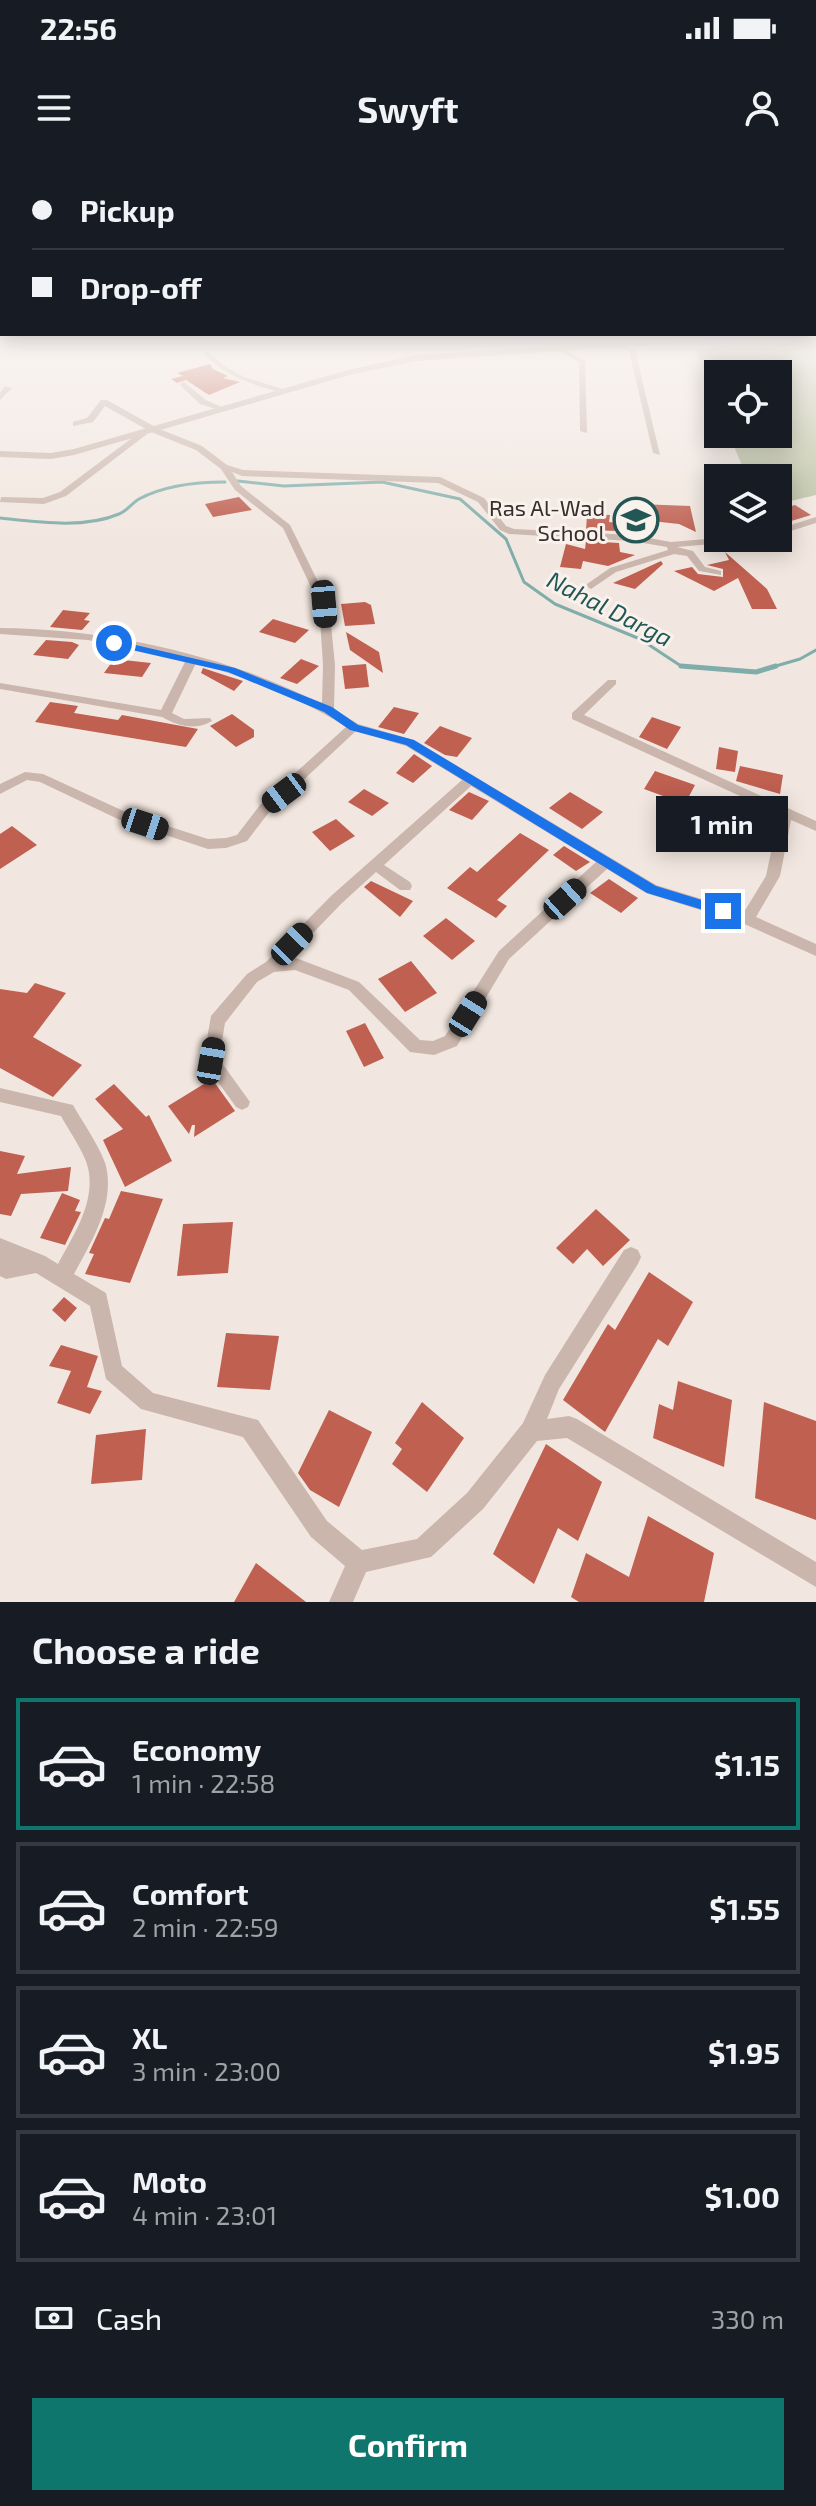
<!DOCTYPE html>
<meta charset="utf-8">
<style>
body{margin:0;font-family:"Exo 2",sans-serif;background:#20242c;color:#f1f3f6;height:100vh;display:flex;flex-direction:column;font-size:30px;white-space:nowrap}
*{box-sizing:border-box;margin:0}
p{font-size:26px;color:#9ea1a6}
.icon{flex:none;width:44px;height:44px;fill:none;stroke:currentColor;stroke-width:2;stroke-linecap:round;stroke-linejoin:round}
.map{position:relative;height:1442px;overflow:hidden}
.side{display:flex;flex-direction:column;background:#171b24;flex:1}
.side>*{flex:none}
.guide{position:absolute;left:0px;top:0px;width:816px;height:176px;box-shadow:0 4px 20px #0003;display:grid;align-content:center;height:176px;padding:0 32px;background:#171b24}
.controls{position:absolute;left:704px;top:200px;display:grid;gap:16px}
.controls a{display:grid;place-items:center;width:88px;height:88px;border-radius:0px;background:#171b24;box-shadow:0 4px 20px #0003;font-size:40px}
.end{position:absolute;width:36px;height:36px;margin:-18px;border:10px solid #1a73e8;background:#fff;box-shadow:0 0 0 4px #fff}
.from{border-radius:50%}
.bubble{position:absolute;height:56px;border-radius:0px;background:#171b24;box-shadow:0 4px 20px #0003;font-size:26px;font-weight:700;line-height:56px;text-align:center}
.car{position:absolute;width:24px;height:48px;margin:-24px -12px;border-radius:10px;box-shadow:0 0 6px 2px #0007;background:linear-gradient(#222 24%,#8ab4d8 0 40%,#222 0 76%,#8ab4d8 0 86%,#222 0)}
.guide b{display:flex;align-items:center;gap:28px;height:76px;font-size:30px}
.guide b+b{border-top:2px solid #363941}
.guide i{width:20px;height:20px;background:#f1f3f6}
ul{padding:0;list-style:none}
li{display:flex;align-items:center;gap:24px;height:132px;margin:0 16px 12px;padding:0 16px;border:4px solid #363941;border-radius:0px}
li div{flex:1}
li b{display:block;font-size:30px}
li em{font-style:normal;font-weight:700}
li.on{border-color:#0f766e}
li>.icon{width:72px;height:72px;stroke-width:1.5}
h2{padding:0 32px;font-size:36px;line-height:96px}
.pay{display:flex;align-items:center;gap:20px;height:88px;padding:0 32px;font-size:30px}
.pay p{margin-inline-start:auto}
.primary-button{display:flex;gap:16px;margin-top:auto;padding:16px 32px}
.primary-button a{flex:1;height:92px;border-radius:0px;background:#0f766e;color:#fff;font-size:32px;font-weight:700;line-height:92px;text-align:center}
.status{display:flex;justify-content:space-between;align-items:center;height:56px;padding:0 40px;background:#171b24;direction:ltr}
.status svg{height:22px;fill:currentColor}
header{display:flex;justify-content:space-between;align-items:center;height:104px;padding:0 32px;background:#171b24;font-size:36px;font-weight:700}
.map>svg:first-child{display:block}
.green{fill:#b9c0a0}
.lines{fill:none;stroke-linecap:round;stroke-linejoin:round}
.stream-far1{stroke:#80adaa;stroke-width:3}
.stream{stroke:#80adaa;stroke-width:5}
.building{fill:#bf6051}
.minor{fill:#cab6ac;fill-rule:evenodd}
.tertiary{fill:#cab6ac;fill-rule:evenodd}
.route{fill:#1a73e8}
.labels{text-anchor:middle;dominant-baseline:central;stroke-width:6;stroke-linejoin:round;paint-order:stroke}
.far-poi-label{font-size:22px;fill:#382d2b;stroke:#f9f2ec;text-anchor:end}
.far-water-label{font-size:24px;font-style:italic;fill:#225755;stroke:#f9f2ec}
</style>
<div class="status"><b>22:56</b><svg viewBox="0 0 49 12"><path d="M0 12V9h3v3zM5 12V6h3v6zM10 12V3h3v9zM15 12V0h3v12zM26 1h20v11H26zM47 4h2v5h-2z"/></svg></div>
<header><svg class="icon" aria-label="menu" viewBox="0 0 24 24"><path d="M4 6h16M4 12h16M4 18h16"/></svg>Swyft<svg class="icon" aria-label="person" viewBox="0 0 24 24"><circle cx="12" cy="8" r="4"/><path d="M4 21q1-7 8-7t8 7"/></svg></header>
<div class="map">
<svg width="816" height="1442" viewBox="0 0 816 1442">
<rect width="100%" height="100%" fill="#f2e7e0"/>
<!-- green -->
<polygon class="green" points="743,180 816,180 816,335 778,344 778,318 747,318 729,274 778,274 778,214 718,214 718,247 696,189 726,186"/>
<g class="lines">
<!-- stream-far1 -->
<g class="stream-far1">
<polyline points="238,321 284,326 382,322 460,339 506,379 524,422 555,444 640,479 681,506 706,508"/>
<path d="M0,358C37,362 84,369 119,354C127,351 132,343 139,339C165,325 196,322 225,322"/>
<polyline points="769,508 800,499 816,490"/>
</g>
<!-- stream -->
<polyline class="stream" points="681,506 756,512 776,506"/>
</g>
<!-- building -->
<g class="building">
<polygon points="210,204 213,209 228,216 223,218 240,222 209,235 186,220 177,223 171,219 183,216 177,213"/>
<polygon points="239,337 252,350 213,357 205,344"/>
<polygon points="639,344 690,346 696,372 679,364 642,360"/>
<polygon points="795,345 811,355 778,365 778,349"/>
<polygon points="587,354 610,355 609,362 619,363 619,371 586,370"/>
<polygon points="586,381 619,383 620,392 635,395 608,406 583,401 581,409 560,407 566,384 585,389"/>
<polygon points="725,392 767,429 777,449 752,449 738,418 714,431 674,411 692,407 698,414 723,417 723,409 707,405 729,400"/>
<polygon points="661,401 663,404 635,429 613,423"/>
<polygon points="365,442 371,445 375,464 345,466 341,444"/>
<polygon points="63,450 90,453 84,460 90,461 82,470 50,467"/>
<polygon points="273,459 309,470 295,483 259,472"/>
<polygon points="346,472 379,492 383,513 350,490"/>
<polygon points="46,480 72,482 79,485 68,499 33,495"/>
<polygon points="114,499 151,503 142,517 104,513"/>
<polygon points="301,499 319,506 297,524 280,518"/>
<polygon points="366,504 369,527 345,529 342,506"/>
<polygon points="203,508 215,512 243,521 234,531 201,513"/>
<polygon points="50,542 78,546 74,553 118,560 122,555 198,569 186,587 35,562"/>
<polygon points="394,547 419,553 404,574 378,567"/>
<polygon points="232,554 254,570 254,577 236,587 210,566"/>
<polygon points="652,557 681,567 667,589 639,577"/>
<polygon points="440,566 472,578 457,597 445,595 424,583"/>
<polygon points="719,587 738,591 735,612 716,609"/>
<polygon points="414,594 432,606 413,623 396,613"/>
<polygon points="740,606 783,615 780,634 736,621"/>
<polygon points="655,611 695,625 685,644 644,629"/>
<polygon points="364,629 389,643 372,656 348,642"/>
<polygon points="469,632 489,641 472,660 449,650"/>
<polygon points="570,632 603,652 582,669 549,648"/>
<polygon points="336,659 355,676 330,691 312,672"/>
<polygon points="12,666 37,685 0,709 0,674"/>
<polygon points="520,673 549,690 497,740 507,746 496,758 447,728 470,707 477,712"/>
<polygon points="564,686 590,702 576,711 553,695"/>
<polygon points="609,719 638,738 621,753 590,733"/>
<polygon points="371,721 413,741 400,757 364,727"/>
<polygon points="446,758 475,781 452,800 423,776"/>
<polygon points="411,801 437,833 405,852 378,819"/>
<polygon points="35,823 66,833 33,877 82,905 53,937 0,908 0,829 27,833"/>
<polygon points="365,863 384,898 364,907 346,871"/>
<polygon points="212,919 235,951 194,977 195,965 192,965 189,974 168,946"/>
<polygon points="114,924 146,957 149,955 172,1001 125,1027 103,980 123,969 95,939"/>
<polygon points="0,991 25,996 17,1014 71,1007 68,1031 21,1034 11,1056 0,1054"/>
<polygon points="121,1031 163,1039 130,1123 85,1114 94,1094 89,1093 105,1058 109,1059"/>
<polygon points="62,1033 80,1040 75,1051 81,1052 65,1085 40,1078"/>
<polygon points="596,1049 630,1080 603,1106 587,1089 573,1104 556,1088"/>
<polygon points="233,1062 228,1113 177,1116 183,1064"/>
<polygon points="649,1112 693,1142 668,1186 658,1179 605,1272 563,1240 608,1164 615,1170"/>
<polygon points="64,1137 77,1148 65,1162 52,1150"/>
<polygon points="226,1173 279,1176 270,1230 217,1227"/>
<polygon points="61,1185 98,1196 87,1227 102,1231 90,1254 57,1243 71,1211 49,1206"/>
<polygon points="678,1221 732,1240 724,1307 653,1278 659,1244 673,1250"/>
<polygon points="422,1242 464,1278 427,1332 392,1304 402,1289 395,1283"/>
<polygon points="764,1242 816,1261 816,1360 755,1338"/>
<polygon points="329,1250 372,1272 339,1347 310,1330 298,1313"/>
<polygon points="146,1269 142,1320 91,1324 96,1275"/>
<polygon points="546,1284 602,1322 578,1381 558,1368 534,1424 493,1394"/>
<polygon points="648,1356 714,1393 704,1442 579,1442 571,1437 586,1393 629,1417"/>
<polygon points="256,1403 306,1442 234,1442"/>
</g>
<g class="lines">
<!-- minor -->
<g class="minor">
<polygon points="612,184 635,190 660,295 653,293 629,191 612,186"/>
<polygon points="553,186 557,186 585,201 587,273 580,271 579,202 553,188"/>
<path d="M204,192H208L226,207L244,217L289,231L285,233C254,226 227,217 204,194Z"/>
<polygon points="184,222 206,240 226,249 222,251 200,244 181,226 180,224"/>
<polygon points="5,226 12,228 0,240 0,233"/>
<path d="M101,240H107L157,268L202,286L227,305L243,310L440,317L484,338L506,366L514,369L632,375L671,382L718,378H754L749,381L677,387L693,391L705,407L721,411V415L699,411L687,396L674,394L616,412L591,429L586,426L587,424L610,408L668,390L667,387L632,381L509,374L500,370L478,342L438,323L242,316L232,312L241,326L290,365L329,444L335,505L334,549L358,564L414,580L656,725L744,752L766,716L779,654L572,559V553L608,520H616V524L584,555L816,661V671L791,660L780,716L756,757L816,784V796L742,763L646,733L607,709L509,799L457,886L434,895L410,892L349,830L295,810L274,812L257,822L225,863L219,899L250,942L248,947L242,950L236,947L203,901L211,856L247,814L266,802L331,736L462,620L406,586L356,571L270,651L247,681L226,688L208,689L120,660L40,622L27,620L0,634V624L25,612L43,614L130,654L208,679L226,678L237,675L260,645L346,567C301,538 248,518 196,503L172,553L184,559L210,558L212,561C195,571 178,566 162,557L0,529V523L161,550L186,500L88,480L0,474V468C85,469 168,484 248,512C274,521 298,533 322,543L323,505L319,444L283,368L235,330L221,309L196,290L151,272L105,246L93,262L73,266V262L87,258ZM471,626L596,702L499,791L445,876L433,881L420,880L359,822L296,798L288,799L341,744L376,712L400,730H410L412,726L410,722L384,705Z"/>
<polygon points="140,272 147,274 66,336 44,344 0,342 1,337 43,338 60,332"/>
<polygon points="816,357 816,363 778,375 778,369"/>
<path d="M0,928L73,945C82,961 102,990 106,1006C115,1045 91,1082 74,1114L106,1133L122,1206L153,1233L258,1260L327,1361L362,1390L417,1379L467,1333L523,1263L545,1215L624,1090L631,1087L638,1090L641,1097L638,1104L559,1229L547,1259L569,1256L577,1259L816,1402V1427L567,1278L537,1281L483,1349L431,1397L366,1412L353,1442H329L345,1406L311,1377L243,1277L141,1249L106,1219L90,1146L36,1113L6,1119L0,1116V1078L45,1096L58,1104C73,1076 96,1042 88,1008C85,993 69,971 61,956L0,942Z"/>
</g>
<!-- tertiary -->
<polygon class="tertiary" points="649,180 722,180 417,201 353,214 74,295 51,299 0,297 0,291 51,293 74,289 348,210 417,195"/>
</g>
<!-- sky -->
<linearGradient id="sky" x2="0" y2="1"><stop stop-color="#7eb1cf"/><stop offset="0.47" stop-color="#f9f4f1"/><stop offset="1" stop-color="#f9f4f1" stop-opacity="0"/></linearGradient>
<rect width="816" height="382" fill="url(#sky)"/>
<!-- route -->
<polygon class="route" points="114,480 235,508 332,547 358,565 414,580 656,726 728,748 730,751 723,756 647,733 406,585 350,570 324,552 228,512 110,485 110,481"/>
<!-- icons -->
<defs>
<g id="school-ring" transform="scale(2.3)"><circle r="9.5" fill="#f9f2ec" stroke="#225755" stroke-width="1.5"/><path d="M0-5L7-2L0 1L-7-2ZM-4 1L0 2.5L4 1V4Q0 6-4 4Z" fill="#225755"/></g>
</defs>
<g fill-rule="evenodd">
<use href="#school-ring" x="636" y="360"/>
</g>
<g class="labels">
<!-- far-poi labels -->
<g class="far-poi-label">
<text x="605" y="347">Ras Al-Wad<tspan x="605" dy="25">School</tspan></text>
</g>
<!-- far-water labels -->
<g class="far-water-label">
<text transform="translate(610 448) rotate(27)">Nahal Darga</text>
</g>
</g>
</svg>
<div class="controls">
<a><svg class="icon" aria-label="locate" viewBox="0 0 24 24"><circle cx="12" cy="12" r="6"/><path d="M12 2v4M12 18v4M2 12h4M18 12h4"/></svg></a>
<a><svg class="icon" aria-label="layers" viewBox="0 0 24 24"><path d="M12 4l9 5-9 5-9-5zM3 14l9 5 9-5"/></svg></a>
</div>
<i class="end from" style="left:114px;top:483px"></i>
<i class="end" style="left:723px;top:751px"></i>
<div class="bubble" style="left:656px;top:636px;width:132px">1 min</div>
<i class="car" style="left:324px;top:444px;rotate:175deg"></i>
<i class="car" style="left:284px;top:633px;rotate:233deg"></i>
<i class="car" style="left:145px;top:664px;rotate:108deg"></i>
<i class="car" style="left:565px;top:739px;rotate:48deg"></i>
<i class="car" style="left:292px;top:784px;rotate:44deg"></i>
<i class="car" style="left:468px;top:854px;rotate:32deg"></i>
<i class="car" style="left:211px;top:901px;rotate:10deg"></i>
<div class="guide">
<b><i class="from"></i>Pickup</b>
<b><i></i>Drop-off</b>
</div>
</div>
<section class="side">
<h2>Choose a ride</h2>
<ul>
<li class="on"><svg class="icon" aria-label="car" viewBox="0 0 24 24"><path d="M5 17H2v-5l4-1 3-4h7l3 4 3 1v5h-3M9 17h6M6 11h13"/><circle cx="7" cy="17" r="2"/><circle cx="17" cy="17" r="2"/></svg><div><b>Economy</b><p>1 min · 22:58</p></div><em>$1.15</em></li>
<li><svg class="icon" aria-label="car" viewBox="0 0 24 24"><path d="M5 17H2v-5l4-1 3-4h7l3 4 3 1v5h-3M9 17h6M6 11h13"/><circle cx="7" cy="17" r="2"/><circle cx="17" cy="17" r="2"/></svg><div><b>Comfort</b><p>2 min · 22:59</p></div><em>$1.55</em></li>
<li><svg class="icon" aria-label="car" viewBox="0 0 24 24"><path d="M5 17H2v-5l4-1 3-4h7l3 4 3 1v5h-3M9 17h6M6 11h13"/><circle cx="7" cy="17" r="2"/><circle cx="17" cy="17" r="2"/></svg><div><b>XL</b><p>3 min · 23:00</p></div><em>$1.95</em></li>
<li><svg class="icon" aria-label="car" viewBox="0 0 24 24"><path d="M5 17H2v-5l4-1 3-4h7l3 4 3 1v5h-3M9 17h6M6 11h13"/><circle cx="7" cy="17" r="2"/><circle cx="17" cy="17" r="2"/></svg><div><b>Moto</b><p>4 min · 23:01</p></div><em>$1.00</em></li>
</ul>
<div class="pay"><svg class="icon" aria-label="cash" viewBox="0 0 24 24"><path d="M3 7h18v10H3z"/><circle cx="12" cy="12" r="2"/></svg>Cash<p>330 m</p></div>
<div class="primary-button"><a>Confirm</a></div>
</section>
